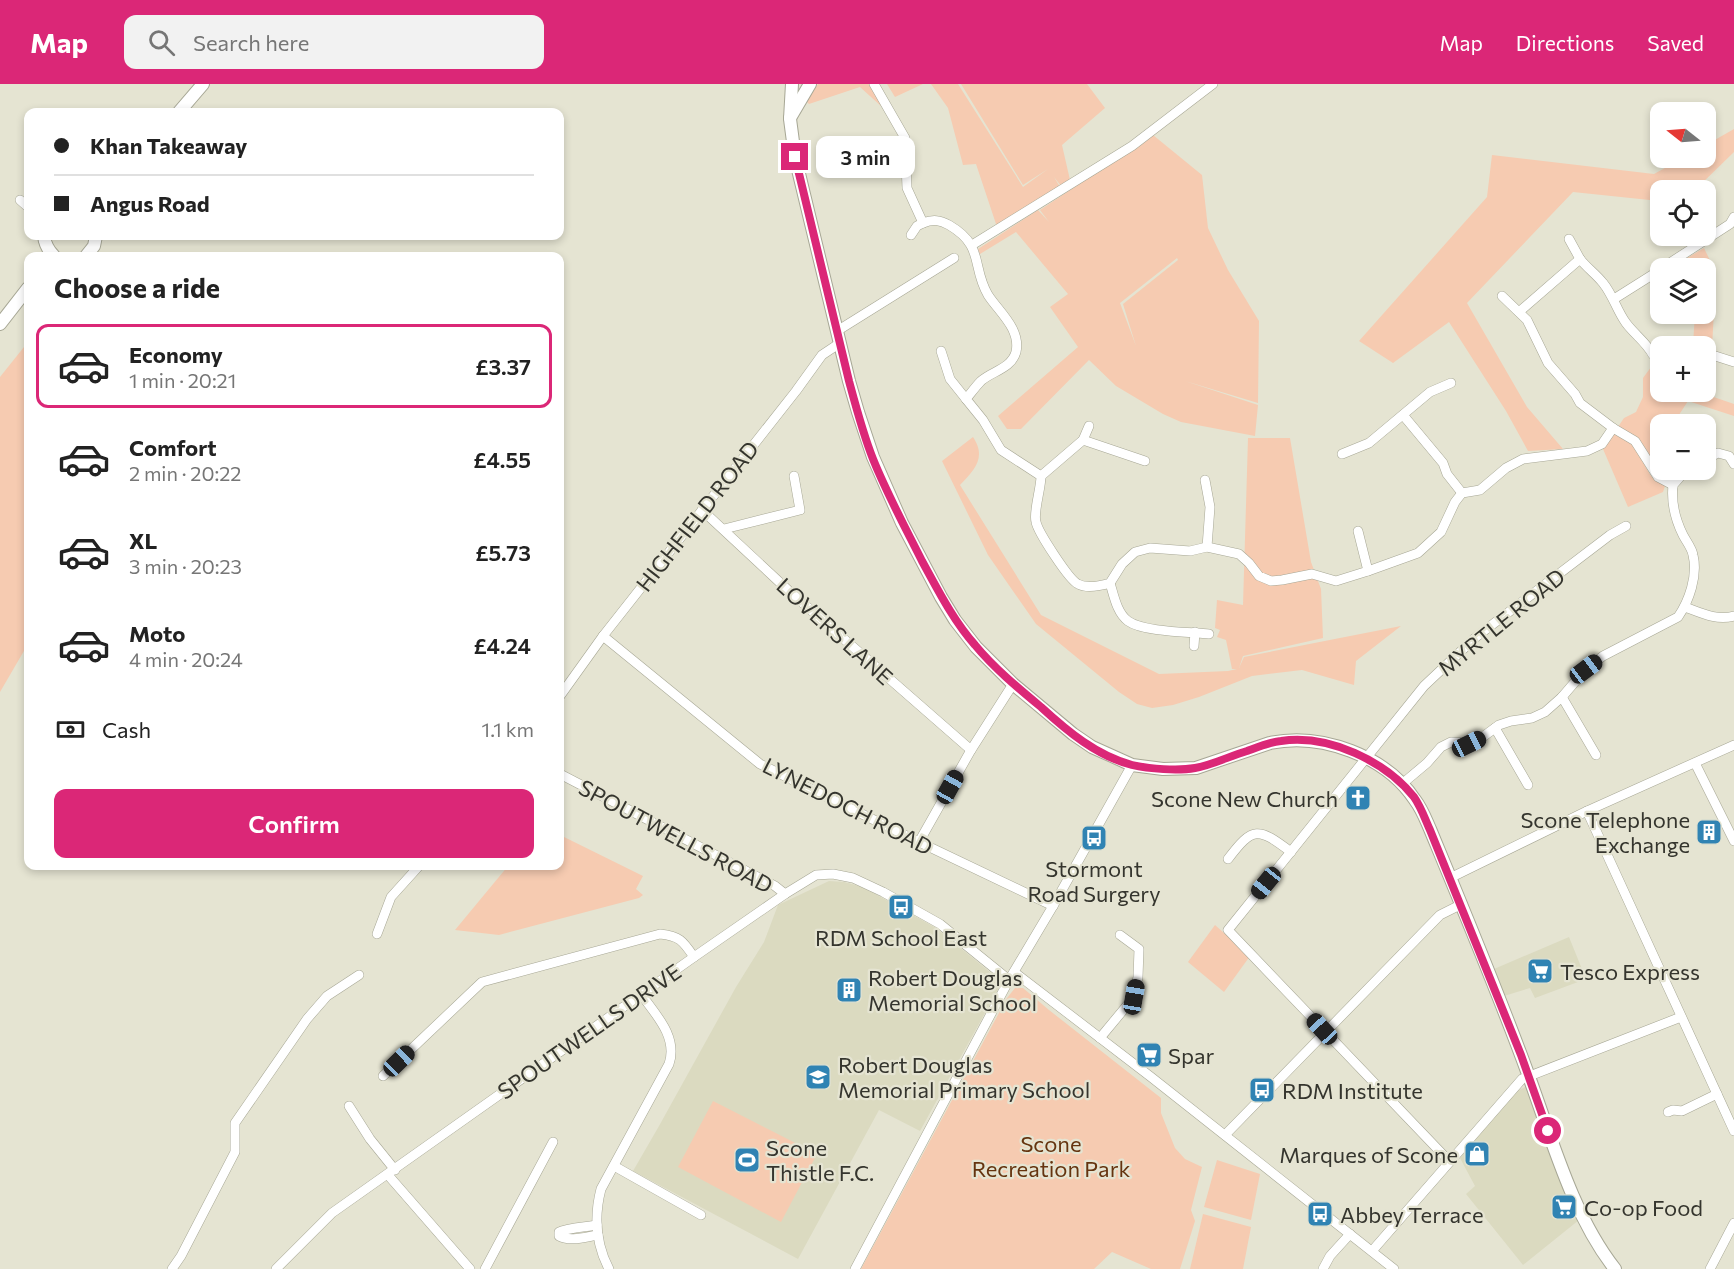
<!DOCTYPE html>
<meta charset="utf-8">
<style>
body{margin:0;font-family:Commissioner,sans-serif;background:#f2f2f2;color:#222;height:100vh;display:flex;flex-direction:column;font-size:22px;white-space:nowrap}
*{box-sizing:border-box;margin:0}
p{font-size:20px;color:#767676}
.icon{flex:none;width:33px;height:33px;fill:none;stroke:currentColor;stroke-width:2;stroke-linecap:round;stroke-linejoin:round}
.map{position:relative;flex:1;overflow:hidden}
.panel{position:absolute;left:24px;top:168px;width:540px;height:618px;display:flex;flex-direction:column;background:#fff;border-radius:12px;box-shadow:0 3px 9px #0003}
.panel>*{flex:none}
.guide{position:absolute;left:24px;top:24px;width:540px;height:132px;border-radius:12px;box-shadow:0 3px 9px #0003;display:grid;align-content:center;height:132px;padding:0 30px;background:#fff}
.needle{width:39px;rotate:287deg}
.controls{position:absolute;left:1650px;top:18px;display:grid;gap:12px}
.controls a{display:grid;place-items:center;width:66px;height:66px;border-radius:12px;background:#fff;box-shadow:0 3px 9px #0003;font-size:30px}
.end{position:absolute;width:27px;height:27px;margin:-14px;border:8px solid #db2777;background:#fff;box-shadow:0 0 0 3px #fff}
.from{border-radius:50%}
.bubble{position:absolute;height:42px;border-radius:12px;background:#fff;box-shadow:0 3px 9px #0003;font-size:20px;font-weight:600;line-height:42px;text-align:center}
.car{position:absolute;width:18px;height:36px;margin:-18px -9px;border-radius:8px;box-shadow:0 0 4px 2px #0007;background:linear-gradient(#222 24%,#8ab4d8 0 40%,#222 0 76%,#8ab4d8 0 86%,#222 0)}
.guide b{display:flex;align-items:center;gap:21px;height:57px;font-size:22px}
.guide b+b{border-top:2px solid #e0e0e0}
.guide i{width:15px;height:15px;background:#222}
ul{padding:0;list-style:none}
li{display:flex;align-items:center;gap:18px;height:84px;margin:0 12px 9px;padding:0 18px;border:3px solid transparent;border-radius:12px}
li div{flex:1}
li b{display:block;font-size:22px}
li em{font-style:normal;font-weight:600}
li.current{border-color:#db2777}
li>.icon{width:54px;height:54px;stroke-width:1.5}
h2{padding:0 30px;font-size:27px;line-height:72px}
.pay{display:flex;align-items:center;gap:15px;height:66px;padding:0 30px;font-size:22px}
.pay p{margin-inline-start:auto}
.action{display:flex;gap:12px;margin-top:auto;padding:12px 30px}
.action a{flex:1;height:69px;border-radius:12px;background:#db2777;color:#fff;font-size:24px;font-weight:600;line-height:69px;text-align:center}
header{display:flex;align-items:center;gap:36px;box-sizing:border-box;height:84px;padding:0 30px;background:#db2777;color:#fff}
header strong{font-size:28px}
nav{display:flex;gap:33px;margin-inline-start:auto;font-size:21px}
.search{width:420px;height:54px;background:#f2f2f2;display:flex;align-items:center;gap:15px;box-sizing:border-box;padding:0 21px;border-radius:12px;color:#767676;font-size:22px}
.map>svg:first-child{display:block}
.built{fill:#dbdac0}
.green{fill:#f6cbb1;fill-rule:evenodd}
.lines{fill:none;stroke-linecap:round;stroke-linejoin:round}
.minor-casing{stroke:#a7a795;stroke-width:10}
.major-casing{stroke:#a7a795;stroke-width:14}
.minor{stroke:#fff;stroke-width:9}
.major{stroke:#fff;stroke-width:12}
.route{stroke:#db2777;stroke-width:8}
.labels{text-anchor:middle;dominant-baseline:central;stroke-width:4.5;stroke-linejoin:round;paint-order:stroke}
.street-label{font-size:22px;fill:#35352e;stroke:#e5e4d2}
.poi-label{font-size:22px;fill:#35352e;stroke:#e5e4d2;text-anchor:start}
.park-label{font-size:22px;fill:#65340f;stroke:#e5e4d2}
</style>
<header>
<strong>Map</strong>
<div class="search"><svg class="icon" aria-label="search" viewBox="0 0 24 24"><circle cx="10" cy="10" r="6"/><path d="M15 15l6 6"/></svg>Search here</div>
<nav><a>Map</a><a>Directions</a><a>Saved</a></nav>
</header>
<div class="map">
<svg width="1734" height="1185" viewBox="0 0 1734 1185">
<rect width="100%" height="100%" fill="#e5e4d2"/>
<!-- built -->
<g class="built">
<polygon points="829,797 844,798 863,803 936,844 1002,898 920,1047 879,1026 798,1175 633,1087 659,1042 736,903 764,858 778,821"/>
<polygon points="1569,853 1586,895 1535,914 1530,904 1504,912 1494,885"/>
<polygon points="1529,1001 1579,1136 1523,1181 1466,1110 1475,1102 1460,1074 1515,1008"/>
</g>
<!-- green -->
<g class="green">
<polygon points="818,0 870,0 876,10 881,22 860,3 809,20 806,17"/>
<polygon points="887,0 923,0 895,13"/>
<polygon points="931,0 958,0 1023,103 1048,85 1023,101 961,0 1087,0 1105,24 1062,61 1070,96 1061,102 1054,93 1060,103 997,143 976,80 963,81 948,24"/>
<polygon points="1734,45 1734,68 1695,106 1660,106 1660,119 1659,117 1573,108 1467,219 1527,323 1563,365 1528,367 1506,327 1449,238 1393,279 1359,257 1487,113 1492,71 1654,90 1683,74 1706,74 1706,61"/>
<path d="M1153,51L1202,91L1208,144L1228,186L1259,237L1258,319L1185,297L1258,321L1255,352L1181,338L1163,330L1116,302L1089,276L1021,345H1007L998,332L1078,263L1050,223L1068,210L1016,148L980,170L978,165L1038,126L1049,138L1040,126ZM1177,174L1178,176L1123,220L1136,262L1120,219Z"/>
<polygon points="1704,164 1716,189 1712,264 1693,260 1695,230 1706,230 1706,184 1693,184 1687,174"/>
<polygon points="28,258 28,560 0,608 0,293"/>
<polygon points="1660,274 1660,308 1699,308 1734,320 1734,332 1688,317 1673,340 1660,340 1660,361 1657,367 1650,362 1652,372 1645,382 1651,392 1665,402 1663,408 1628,423 1603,365 1624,334 1636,328 1643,313 1643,294 1657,275"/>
<path d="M973,353C987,374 974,386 960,401L1041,531L1159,590L1228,587L1237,585H1232L1226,556L1217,553L1220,546L1215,544L1217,516L1243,521L1248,354H1290L1311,478L1321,505L1323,554L1243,572L1239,584L1244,573L1401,542L1356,577L1354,601L1302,586L1252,592L1199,613L1173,621L1152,624L1137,620L1119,608L1036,540L988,471L942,377Z"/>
<polygon points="560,751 643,792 636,805 643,811 639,814 499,851 455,846 508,782 560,782"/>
<polygon points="1215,841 1250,872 1224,908 1188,878"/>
<polygon points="1015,904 1023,904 1049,926 1161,1014 1161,1029 1175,1064 1185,1075 1202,1083 1191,1126 1195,1137 1180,1185 1151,1185 1112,1168 1094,1185 861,1185 1007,914"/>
<polygon points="713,1017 817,1070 781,1138 678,1083"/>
<polygon points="1217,1076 1260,1090 1251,1136 1204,1123"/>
<polygon points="1203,1130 1251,1143 1243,1185 1190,1185"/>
</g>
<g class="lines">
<!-- minor casing -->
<g class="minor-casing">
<g id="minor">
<path d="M874,0L905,54L907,104L923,139C933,135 940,136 949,141C985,162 971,182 988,211C999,228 1021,245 1016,268C1011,285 992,287 981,297C976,302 971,309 966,315L983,336L1001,366L1041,392C1041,405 1033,428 1036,438C1038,448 1069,496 1078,500C1087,505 1100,502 1110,499L1122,480L1135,468L1150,464L1190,467L1207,463L1239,470L1249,479L1259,492L1271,497L1282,496L1312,490L1336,497L1368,487L1418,469L1441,448L1455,418L1462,409L1480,406L1506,384L1523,375L1587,367L1602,360L1613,344"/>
<polyline points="20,116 28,123"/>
<polyline points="911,151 917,142 923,139"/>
<polyline points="972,161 1132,62 1213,0"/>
<path d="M1580,175C1587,184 1596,190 1603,199C1613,211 1617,227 1626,239C1635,251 1646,258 1653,271H1660"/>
<polyline points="1662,184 1730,140 1734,133"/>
<polyline points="1502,212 1527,236 1548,279 1575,310 1580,319 1613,344 1635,357 1658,393 1673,401"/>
<polyline points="1614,215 1660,186"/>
<polyline points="1519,228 1580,175 1569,155"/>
<polyline points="837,247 954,174"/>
<polyline points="941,267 950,295 966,315"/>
<polyline points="1706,269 1734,278"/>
<polyline points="1403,331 1443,379 1447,390 1462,409"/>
<polyline points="1083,356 1089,342"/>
<polyline points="1342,370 1369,359 1430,308 1451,299"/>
<polyline points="1706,375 1718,369 1729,372 1734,380"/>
<polyline points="1041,392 1083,356 1145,377"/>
<polyline points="1205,396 1210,423 1207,463"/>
<polyline points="702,426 789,507 971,666"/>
<polyline points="724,445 800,426 794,392"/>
<polyline points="1358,447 1368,487"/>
<path d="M1110,499C1114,512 1117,529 1128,537C1143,548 1190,548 1209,550"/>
<path d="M1685,523C1701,529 1717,537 1734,532"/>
<polyline points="603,552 760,680 919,758 1053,822"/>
<polyline points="1194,562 1195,548"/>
<polyline points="560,612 603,552 796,307 822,271 840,259"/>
<polyline points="1562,613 1596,671"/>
<polyline points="1495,644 1528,701"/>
<polyline points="1695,679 1734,757"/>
<polyline points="560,690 775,802 785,810"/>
<path d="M1402,700L1427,679L1441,663L1451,658L1469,659L1484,652L1499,641L1511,637L1532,634L1545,628L1562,613L1586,585L1603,572L1678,533C1689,517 1698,492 1693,471C1692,464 1686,457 1683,451C1675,435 1671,420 1673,401L1681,392L1691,386"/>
<polyline points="1587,727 1734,1047"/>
<polyline points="919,758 971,666 1013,600"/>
<path d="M1228,775C1253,742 1258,743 1291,768"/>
<polyline points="1450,794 1587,727 1734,661"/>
<polyline points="377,850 391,813 419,782"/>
<polyline points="1014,888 1151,993 1394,1185"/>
<polyline points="1100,954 1134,913 1138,893 1139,865 1120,851"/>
<path d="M383,992L482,898L660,850C680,852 683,857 694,873"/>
<polyline points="349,1022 370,1055 395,1086"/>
<polyline points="1668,1028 1673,1026 1682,1027 1717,1010"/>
<polyline points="1225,1051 1440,831 1460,821"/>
<polyline points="1449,1077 1228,846 1424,602 1476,553 1610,451 1626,442"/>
<polyline points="614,1082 701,1131"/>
<polyline points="388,1091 470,1185"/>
<path d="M597,1141C587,1143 567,1144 559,1148V1152C570,1158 585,1153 598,1151"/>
<polyline points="1372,1167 1522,995 1681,933"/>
<polyline points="172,1185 181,1172 235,1068 235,1039 307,935 327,912 359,891"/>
<polyline points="276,1185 332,1129 694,873 785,810 816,791 833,790 853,794 883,808 940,840 1009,896"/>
<polyline points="485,1185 553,1058"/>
<path d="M609,1185C596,1160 594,1132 601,1105L669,980C678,953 656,931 641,910"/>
<polyline points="855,1185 1009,896 1053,822 1132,681"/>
<polyline points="1323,1185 1330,1172 1350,1150"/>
<polyline points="1710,1185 1734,1139"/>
</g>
</g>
<!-- major casing -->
<g class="major-casing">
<g id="major">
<path d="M792,0L790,35L795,73L849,297L858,328L873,373L902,439L941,513L955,536L976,563L1013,600L1073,650L1092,663L1132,681L1163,685L1196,684L1270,659C1321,648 1386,672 1415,716C1422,725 1426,736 1430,745C1464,827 1498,908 1528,990C1552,1055 1572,1130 1615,1185"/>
<polyline points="179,28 203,0"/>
<polyline points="790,34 810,0"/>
<path d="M44,152C45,161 48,166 54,172"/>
<polyline points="86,172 94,162 96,152"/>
<polyline points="0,240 28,204"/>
</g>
</g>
<!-- minor -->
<use href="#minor" class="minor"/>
<!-- major -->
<use href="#major" class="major"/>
</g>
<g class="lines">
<!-- route -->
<path class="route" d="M795,73L849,297C856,323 863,350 873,375C887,410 905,443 922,477C938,506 953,536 975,561C994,584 1018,604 1041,623C1067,647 1097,672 1132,681C1149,685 1178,687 1195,684C1212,681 1230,672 1247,667C1258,663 1270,658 1281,657C1329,650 1385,677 1414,713C1421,723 1425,735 1430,746L1521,971L1548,1047"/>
</g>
<!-- icons -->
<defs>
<g id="church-square" transform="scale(1.35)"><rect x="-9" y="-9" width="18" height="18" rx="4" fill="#3083b3" stroke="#e5e4d2"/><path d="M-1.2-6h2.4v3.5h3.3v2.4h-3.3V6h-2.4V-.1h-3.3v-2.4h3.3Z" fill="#fff"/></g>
<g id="building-square" transform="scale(1.35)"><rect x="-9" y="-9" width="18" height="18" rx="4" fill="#3083b3" stroke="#e5e4d2"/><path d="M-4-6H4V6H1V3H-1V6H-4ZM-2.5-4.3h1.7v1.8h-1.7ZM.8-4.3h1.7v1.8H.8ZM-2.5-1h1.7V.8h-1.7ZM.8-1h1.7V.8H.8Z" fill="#fff"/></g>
<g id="bus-square" transform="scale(1.35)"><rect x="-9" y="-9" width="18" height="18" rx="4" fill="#3083b3" stroke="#e5e4d2"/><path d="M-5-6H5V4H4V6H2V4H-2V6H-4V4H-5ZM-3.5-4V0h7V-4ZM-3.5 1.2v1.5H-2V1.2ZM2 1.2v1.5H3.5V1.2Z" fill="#fff"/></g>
<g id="supermarket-square" transform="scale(1.35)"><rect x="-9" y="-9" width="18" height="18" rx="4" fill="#3083b3" stroke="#e5e4d2"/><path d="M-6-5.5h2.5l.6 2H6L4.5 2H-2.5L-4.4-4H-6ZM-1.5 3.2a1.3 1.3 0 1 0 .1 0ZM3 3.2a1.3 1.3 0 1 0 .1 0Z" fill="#fff"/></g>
<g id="school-square" transform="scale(1.35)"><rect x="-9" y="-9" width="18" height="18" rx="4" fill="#3083b3" stroke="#e5e4d2"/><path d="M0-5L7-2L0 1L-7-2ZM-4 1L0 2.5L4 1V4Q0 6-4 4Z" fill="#fff"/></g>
<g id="shop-square" transform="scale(1.35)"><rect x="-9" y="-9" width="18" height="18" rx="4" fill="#3083b3" stroke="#e5e4d2"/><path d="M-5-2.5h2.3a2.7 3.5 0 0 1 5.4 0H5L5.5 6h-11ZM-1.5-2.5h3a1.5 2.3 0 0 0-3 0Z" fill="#fff"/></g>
<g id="stadium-square" transform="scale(1.35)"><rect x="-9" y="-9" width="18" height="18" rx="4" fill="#3083b3" stroke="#e5e4d2"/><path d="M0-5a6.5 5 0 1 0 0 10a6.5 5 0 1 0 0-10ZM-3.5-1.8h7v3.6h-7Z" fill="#fff"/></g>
</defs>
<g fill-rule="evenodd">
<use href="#church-square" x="1358" y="714"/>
<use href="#building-square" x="1709" y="748"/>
<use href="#bus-square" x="1094" y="754"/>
<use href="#bus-square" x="901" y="823"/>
<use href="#supermarket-square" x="1540" y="887"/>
<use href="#building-square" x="849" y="906"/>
<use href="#supermarket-square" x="1149" y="971"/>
<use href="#school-square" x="818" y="993"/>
<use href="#bus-square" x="1262" y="1006"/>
<use href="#shop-square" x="1477" y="1070"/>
<use href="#stadium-square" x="747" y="1076"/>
<use href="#supermarket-square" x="1564" y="1123"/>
<use href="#bus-square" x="1320" y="1130"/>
</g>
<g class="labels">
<!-- street labels -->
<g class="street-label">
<text transform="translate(697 432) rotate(-52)">HIGHFIELD ROAD</text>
<text transform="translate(1501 538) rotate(-39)">MYRTLE ROAD</text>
<text transform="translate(835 547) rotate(42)">LOVERS LANE</text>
<text transform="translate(848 722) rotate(27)">LYNEDOCH ROAD</text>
<text transform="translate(676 752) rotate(28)">SPOUTWELLS ROAD</text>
<text transform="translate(589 947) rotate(-35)">SPOUTWELLS DRIVE</text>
</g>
<!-- poi labels -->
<g class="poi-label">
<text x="1338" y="714" text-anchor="end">Scone New Church</text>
<text x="1690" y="735" text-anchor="end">Scone Telephone<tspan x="1690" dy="25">Exchange</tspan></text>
<text x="1094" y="784" text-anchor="middle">Stormont<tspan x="1094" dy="25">Road Surgery</tspan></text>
<text x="901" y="853" text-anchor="middle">RDM School East</text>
<text x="1560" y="887">Tesco Express</text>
<text x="868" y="893">Robert Douglas<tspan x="868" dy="25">Memorial School</tspan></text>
<text x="1168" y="971">Spar</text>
<text x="838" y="980">Robert Douglas<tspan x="838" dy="25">Memorial Primary School</tspan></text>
<text x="1282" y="1006">RDM Institute</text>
<text x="766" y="1063">Scone<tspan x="766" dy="25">Thistle F.C.</tspan></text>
<text x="1458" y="1070" text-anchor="end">Marques of Scone</text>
<text x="1584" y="1123">Co-op Food</text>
<text x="1340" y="1130">Abbey Terrace</text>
</g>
<!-- park labels -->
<g class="park-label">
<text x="1051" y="1059">Scone<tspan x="1051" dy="25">Recreation Park</tspan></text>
</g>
</g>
</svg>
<div class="controls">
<a><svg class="needle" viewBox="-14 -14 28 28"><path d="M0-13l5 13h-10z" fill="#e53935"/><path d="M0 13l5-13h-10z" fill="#767676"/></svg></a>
<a><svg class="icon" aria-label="locate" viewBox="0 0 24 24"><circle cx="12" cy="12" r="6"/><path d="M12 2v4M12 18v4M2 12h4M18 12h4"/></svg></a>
<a><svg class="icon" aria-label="layers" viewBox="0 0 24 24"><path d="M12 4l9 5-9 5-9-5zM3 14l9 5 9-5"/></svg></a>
<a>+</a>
<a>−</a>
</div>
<i class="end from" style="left:1548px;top:1047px"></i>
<i class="end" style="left:795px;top:73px"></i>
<div class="bubble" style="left:816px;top:52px;width:99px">3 min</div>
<i class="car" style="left:1586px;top:585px;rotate:53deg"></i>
<i class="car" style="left:1469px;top:660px;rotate:64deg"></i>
<i class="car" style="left:950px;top:703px;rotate:29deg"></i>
<i class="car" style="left:1266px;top:799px;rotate:219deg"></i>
<i class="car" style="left:1134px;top:913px;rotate:10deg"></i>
<i class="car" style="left:1322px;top:945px;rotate:317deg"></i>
<i class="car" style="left:399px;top:977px;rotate:46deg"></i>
<div class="guide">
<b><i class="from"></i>Khan Takeaway</b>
<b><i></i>Angus Road</b>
</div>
<section class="panel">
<h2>Choose a ride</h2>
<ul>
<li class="current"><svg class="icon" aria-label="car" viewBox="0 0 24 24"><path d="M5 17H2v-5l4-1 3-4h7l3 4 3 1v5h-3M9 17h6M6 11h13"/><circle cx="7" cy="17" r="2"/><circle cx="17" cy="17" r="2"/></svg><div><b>Economy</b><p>1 min · 20:21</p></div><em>£3.37</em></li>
<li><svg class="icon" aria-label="car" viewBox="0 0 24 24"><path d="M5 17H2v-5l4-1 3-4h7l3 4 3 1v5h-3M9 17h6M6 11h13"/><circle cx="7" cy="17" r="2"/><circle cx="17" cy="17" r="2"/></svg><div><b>Comfort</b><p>2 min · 20:22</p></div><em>£4.55</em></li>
<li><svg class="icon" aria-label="car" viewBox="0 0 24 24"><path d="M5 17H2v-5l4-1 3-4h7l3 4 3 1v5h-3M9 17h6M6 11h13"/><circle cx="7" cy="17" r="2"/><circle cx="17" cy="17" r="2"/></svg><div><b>XL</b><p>3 min · 20:23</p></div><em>£5.73</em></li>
<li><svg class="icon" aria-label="car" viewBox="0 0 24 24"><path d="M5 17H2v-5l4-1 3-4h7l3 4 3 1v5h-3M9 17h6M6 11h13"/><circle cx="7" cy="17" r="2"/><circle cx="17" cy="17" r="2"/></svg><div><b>Moto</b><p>4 min · 20:24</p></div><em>£4.24</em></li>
</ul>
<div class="pay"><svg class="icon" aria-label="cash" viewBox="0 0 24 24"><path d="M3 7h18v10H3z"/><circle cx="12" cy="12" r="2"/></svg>Cash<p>1.1 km</p></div>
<div class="action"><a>Confirm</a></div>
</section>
</div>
